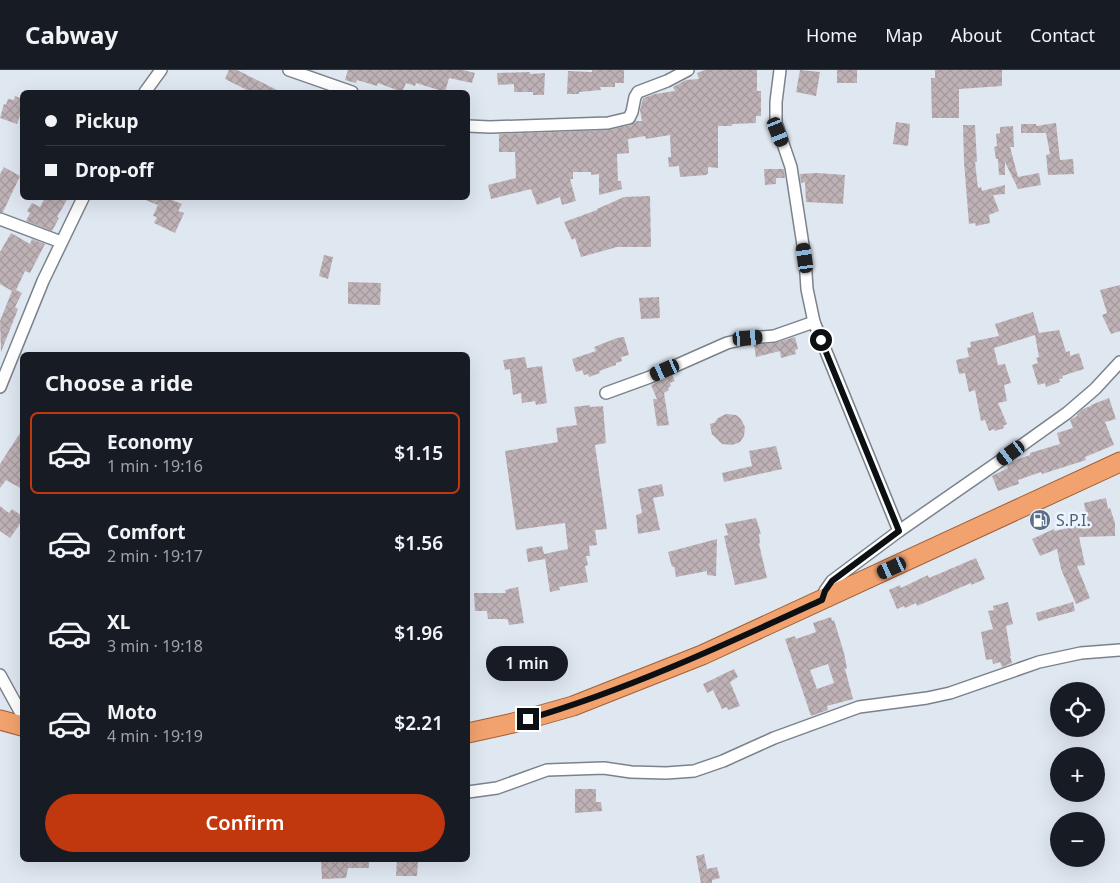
<!DOCTYPE html>
<meta charset="utf-8">
<style>
body{margin:0;font-family:"Noto Sans",sans-serif;background:#20242c;color:#f1f3f6;height:100vh;display:flex;flex-direction:column;font-size:19px;white-space:nowrap}
*{box-sizing:border-box;margin:0}
p{font-size:16px;color:#9ea1a6}
.icon{flex:none;width:28px;height:28px;fill:none;stroke:currentColor;stroke-width:2;stroke-linecap:round;stroke-linejoin:round}
.map{position:relative;flex:1;overflow:hidden}
.panel{position:absolute;left:20px;top:282px;width:450px;height:510px;display:flex;flex-direction:column;background:#171b24;border-radius:8px;box-shadow:0 5px 20px #0002}
.panel>*{flex:none}
.banner{position:absolute;left:20px;top:20px;width:450px;height:110px;border-radius:8px;box-shadow:0 5px 20px #0002;display:grid;align-content:center;height:110px;padding:0 25px;background:#171b24}
.tools{position:absolute;left:1050px;top:612px;display:grid;gap:10px}
.tools a{display:grid;place-items:center;width:55px;height:55px;border-radius:50%;background:#171b24;box-shadow:0 5px 20px #0002;font-size:25px}
.end{position:absolute;width:22px;height:22px;margin:-11px;border:6px solid #0d1013;background:#fff;box-shadow:0 0 0 2px #fff}
.from{border-radius:50%}
.bubble{position:absolute;height:35px;border-radius:18px;background:#171b24;box-shadow:0 5px 20px #0002;font-size:16px;font-weight:600;line-height:35px;text-align:center}
.car{position:absolute;width:15px;height:30px;margin:-15px -8px;border-radius:6px;box-shadow:0 0 4px 1px #0007;background:linear-gradient(#222 24%,#8ab4d8 0 40%,#222 0 76%,#8ab4d8 0 86%,#222 0)}
.banner b{display:flex;align-items:center;gap:18px;height:48px;font-size:19px}
.banner b+b{border-top:1px solid #363941}
.banner i{width:12px;height:12px;background:#f1f3f6}
ul{padding:0;list-style:none}
li{display:flex;align-items:center;gap:15px;height:82px;margin:0 10px 8px;padding:0 15px;border:2px solid transparent;border-radius:8px}
li div{flex:1}
li b{display:block;font-size:19px}
li em{font-style:normal;font-weight:600}
li.active{border-color:#c1380f}
li>.icon{width:45px;height:45px;stroke-width:1.5}
h2{padding:0 25px;font-size:22px;line-height:60px}
.button{display:flex;gap:10px;margin-top:auto;padding:10px 25px}
.button a{flex:1;height:58px;border-radius:30px;background:#c1380f;color:#fff;font-size:20px;font-weight:600;line-height:58px;text-align:center}
header{display:flex;align-items:center;gap:30px;box-sizing:border-box;height:70px;padding:0 25px;background:#171b24;border-bottom:1px solid #363941}
header strong{font-size:24px}
nav{display:flex;gap:28px;margin-inline-start:auto;font-size:18px}
.map>svg:first-child{display:block}
.building{fill:url(#building-cross-hatch);fill-rule:evenodd}
.lines{fill:none;stroke-linecap:round;stroke-linejoin:round}
.minor-casing{stroke:#7b828b;stroke-width:14}
.trunk-casing{stroke:#9f6036;stroke-width:21}
.minor{stroke:#fff;stroke-width:11}
.trunk{stroke:#f2a26e;stroke-width:19}
.route{stroke:#0d1013;stroke-width:6}
.labels{text-anchor:middle;dominant-baseline:central;stroke-width:5;stroke-linejoin:round;paint-order:stroke}
.service-label{font-size:16px;fill:#4e5e75;stroke:#ecf4fe;text-anchor:start}
</style>
<header>
<strong>Cabway</strong>
<nav><a>Home</a><a>Map</a><a>About</a><a>Contact</a></nav>
</header>
<div class="map">
<svg width="1120" height="813" viewBox="0 0 1120 813">
<defs>
<pattern id="building-cross-hatch" width="8" height="8" patternUnits="userSpaceOnUse" patternTransform="scale(1.25)"><rect width="8" height="8" fill="#bfb2b7"/><path d="M0 0l8 8M0 8l8-8" fill="none" stroke="#a3989c"/></pattern>
</defs>
<rect width="100%" height="100%" fill="#dfe7f1"/>
<!-- building -->
<g class="building">
<polygon points="229,0 237,0 281,22 251,22 225,9"/>
<polygon points="348,0 463,0 475,3 472,13 449,8 445,22 416,13 415,16 406,13 402,22 378,13 377,16 357,10 356,13 345,10"/>
<polygon points="592,0 624,0 624,13 615,13 615,17 600,17 601,20 579,22 579,24 567,24 568,1 592,2"/>
<polygon points="705,0 757,0 757,21 761,21 761,46 756,46 756,53 732,54 732,56 718,56 718,98 708,97 708,103 706,105 680,107 679,96 669,97 668,87 671,87 670,65 646,69 645,66 628,69 629,83 617,84 618,111 621,111 622,119 599,125 599,104 591,105 591,102 573,102 573,109 570,109 576,131 562,135 560,127 537,135 531,119 491,129 488,115 516,108 515,82 499,82 499,64 608,60 631,55 636,51 642,51 640,40 643,28 655,24 675,21 673,17 686,10 699,9 697,3"/>
<polygon points="800,0 820,2 816,26 796,22"/>
<rect x="837" y="0" width="20" height="13"/>
<polygon points="935,0 1002,0 1002,16 959,19 959,48 932,48 931,8 935,8"/>
<polygon points="530,2 530,4 545,3 544,25 533,25 533,22 514,22 514,14 498,15 497,3"/>
<polygon points="15,26 22,29 22,40 17,54 0,48 4,34 6,35 8,29 14,30"/>
<polygon points="896,52 910,54 908,76 893,74"/>
<polygon points="1056,53 1060,90 1073,89 1074,104 1048,105 1046,85 1050,84 1046,63 1021,63 1021,54 1036,54 1036,56"/>
<polygon points="963,55 975,55 977,92 975,92 978,118 981,117 982,121 1005,115 1005,124 993,125 999,141 989,145 990,153 976,156 975,153 969,154 964,92"/>
<polygon points="1013,56 1014,77 1010,77 1018,107 1039,103 1041,115 1018,119 1005,92 1005,105 999,105 998,89 996,89 994,77 997,76 996,64 1000,63 1000,57"/>
<polygon points="4,97 20,106 3,142 0,142 0,104"/>
<polygon points="764,99 784,99 785,108 776,108 776,114 765,115"/>
<polygon points="817,103 845,105 843,134 806,132 805,112 801,113 800,104"/>
<polygon points="650,126 651,177 617,177 581,187 575,168 572,170 564,152 597,140 597,139 624,127"/>
<polygon points="45,128 68,128 57,147 59,148 52,161 26,151 30,143 27,141 32,133 40,137"/>
<polygon points="140,128 167,128 182,134 178,141 184,143 175,163 154,153 157,147 153,146 158,135"/>
<polygon points="11,163 30,174 32,169 45,174 30,203 25,201 16,220 22,223 15,237 18,239 1,282 0,251 12,221 0,214 0,182"/>
<polygon points="324,185 333,187 328,209 319,206"/>
<polygon points="348,212 381,213 380,235 348,234"/>
<polygon points="1120,215 1120,261 1111,264 1102,245 1107,243 1100,220"/>
<polygon points="659,227 660,248 641,249 639,228"/>
<polygon points="1033,242 1039,263 1059,260 1066,282 1070,281 1070,286 1079,283 1084,299 1062,306 1063,308 1059,309 1060,312 1046,317 1045,313 1038,315 1032,295 1038,293 1036,288 1039,287 1035,265 994,278 998,295 1005,294 1011,313 1004,315 1007,331 998,333 1007,354 1003,356 1004,358 995,361 994,359 989,361 985,350 981,351 975,320 969,322 965,303 959,304 956,290 969,287 967,278 971,277 970,272 999,266 995,254"/>
<polygon points="624,267 629,285 621,287 622,291 616,293 616,295 599,301 600,303 589,307 588,304 584,305 582,300 576,302 572,289 596,281 594,277 617,268"/>
<polygon points="795,267 798,279 795,280 796,284 781,288 780,281 756,287 754,275 775,273"/>
<polygon points="525,287 527,298 542,296 547,333 536,335 535,331 522,333 521,323 513,325 510,299 505,300 503,290"/>
<polygon points="672,305 675,311 670,313 671,316 668,318 669,320 664,323 669,355 657,356 653,329 657,329 651,315"/>
<polygon points="1109,328 1116,349 1105,352 1114,375 1085,387 1086,390 1042,404 1041,402 1018,410 1019,414 998,421 992,406 1008,398 1007,395 1013,391 1030,385 1030,383 1060,374 1057,363 1073,358 1070,350 1077,346 1077,344 1083,339 1091,336 1091,335"/>
<polygon points="590,335 590,337 603,336 606,373 595,375 607,459 595,460 597,475 589,476 590,486 586,486 588,495 585,496 588,512 559,517 560,520 550,522 545,489 528,492 526,479 542,476 544,484 568,479 565,453 516,460 505,381 558,372 556,358 577,355 574,337"/>
<polygon points="726,344 736,345 740,348 745,357 744,366 740,372 732,375 722,374 713,365 712,365 710,354 714,353 718,348"/>
<polygon points="22,360 22,419 6,410 0,418 0,394"/>
<polygon points="776,376 782,399 724,412 722,403 752,396 749,381"/>
<polygon points="662,414 664,426 653,428 660,460 638,464 636,445 642,443 638,419"/>
<polygon points="1106,428 1108,439 1110,438 1115,453 1115,466 1079,467 1085,495 1077,496 1090,528 1076,534 1061,499 1057,479 1040,486 1032,469 1054,459 1055,461 1088,453 1084,433"/>
<polygon points="0,436 9,443 12,439 22,446 22,451 10,468 0,461"/>
<polygon points="756,448 761,464 759,464 760,473 759,474 767,508 735,515 724,466 728,465 725,454"/>
<polygon points="717,469 716,506 707,505 707,501 676,507 674,496 672,497 668,482"/>
<polygon points="976,488 985,509 971,515 971,513 917,536 916,533 905,538 904,536 897,539 889,520 900,515 901,518 928,505 929,508"/>
<polygon points="518,517 524,553 509,555 508,550 506,549 488,549 487,541 475,541 474,523 506,523 505,520"/>
<polygon points="1008,532 1013,554 1006,556 1011,586 1010,586 1012,593 1002,597 1000,592 993,594 992,589 986,590 981,562 993,559 988,541 994,540 993,536"/>
<polygon points="1073,532 1075,541 1038,551 1036,543"/>
<path d="M831,547L832,551L834,550L844,583L847,598L845,599L853,629L827,636L828,640L811,646L785,569L795,566L796,569L816,562L813,553ZM828,594L834,613L817,619L810,600Z"/>
<polygon points="734,599 738,607 730,612 740,636 728,640 727,637 722,639 713,620 707,623 703,614"/>
<polygon points="575,719 596,719 596,732 601,732 602,741 575,743"/>
<polygon points="704,784 707,799 717,797 720,808 712,810 712,813 701,813 696,786"/>
<polygon points="321,790 369,790 369,798 348,798 346,808 322,809"/>
<polygon points="397,790 418,790 417,806 396,806"/>
</g>
<g class="lines">
<!-- minor casing -->
<g class="minor-casing">
<g id="minor">
<polyline points="289,0 352,22"/>
<polyline points="780,0 776,32 776,53 791,97 805,188 807,219 814,252 899,461"/>
<polyline points="145,22 161,0"/>
<polyline points="468,56 490,57 608,53 629,48 632,42 635,27 638,22 667,11 688,0"/>
<polyline points="0,149 61,172"/>
<polyline points="0,317 43,211 83,128"/>
<polyline points="606,323 650,307 727,273 748,268 774,266 814,252"/>
<polyline points="822,529 825,521 832,511 899,461 997,393 1067,343 1095,319 1120,292"/>
<polyline points="0,605 22,645"/>
<polyline points="468,722 497,718 547,700 604,698 631,702 666,703 694,701 723,691 774,668 859,637 927,628 950,623 1039,592 1081,583 1120,580"/>
</g>
</g>
<!-- trunk casing -->
<g class="trunk-casing">
<g id="trunk">
<polyline points="0,650 22,656"/>
<polyline points="468,663 513,653 573,636 702,585 1120,392"/>
</g>
</g>
<!-- minor -->
<use href="#minor" class="minor"/>
<!-- trunk -->
<use href="#trunk" class="trunk"/>
</g>
<g class="lines">
<!-- route -->
<path class="route" d="M528,649C630,619 726,574 822,530L825,521L832,511L899,461L821,270"/>
</g>
<!-- icons -->
<defs>
<g id="fuel-disc" transform="scale(1.125)"><circle r="9.5" fill="#5c6f8a" stroke="#ecf4fe"/><path d="M-5.5-6h7V0h2V4h1.3V-2.5L3-4.5l.8-.8L6-3V5H2.5V1h-1V6h-7ZM-4.2-4.7v3.2H.2V-4.7Z" fill="#fff"/></g>
</defs>
<g fill-rule="evenodd">
<use href="#fuel-disc" x="1040" y="450"/>
</g>
<g class="labels">
<!-- service labels -->
<g class="service-label">
<text x="1056" y="450">S.P.I.</text>
</g>
</g>
</svg>
<div class="tools">
<a><svg class="icon" aria-label="locate" viewBox="0 0 24 24"><circle cx="12" cy="12" r="6"/><path d="M12 2v4M12 18v4M2 12h4M18 12h4"/></svg></a>
<a>+</a>
<a>−</a>
</div>
<i class="end from" style="left:821px;top:270px"></i>
<i class="end" style="left:528px;top:649px"></i>
<div class="bubble" style="left:486px;top:576px;width:82px">1 min</div>
<i class="car" style="left:778px;top:62px;rotate:158deg"></i>
<i class="car" style="left:805px;top:188px;rotate:352deg"></i>
<i class="car" style="left:748px;top:268px;rotate:85deg"></i>
<i class="car" style="left:665px;top:300px;rotate:246deg"></i>
<i class="car" style="left:1011px;top:383px;rotate:234deg"></i>
<i class="car" style="left:892px;top:498px;rotate:245deg"></i>
<div class="banner">
<b><i class="from"></i>Pickup</b>
<b><i></i>Drop-off</b>
</div>
<section class="panel">
<h2>Choose a ride</h2>
<ul>
<li class="active"><svg class="icon" aria-label="car" viewBox="0 0 24 24"><path d="M5 17H2v-5l4-1 3-4h7l3 4 3 1v5h-3M9 17h6M6 11h13"/><circle cx="7" cy="17" r="2"/><circle cx="17" cy="17" r="2"/></svg><div><b>Economy</b><p>1 min · 19:16</p></div><em>$1.15</em></li>
<li><svg class="icon" aria-label="car" viewBox="0 0 24 24"><path d="M5 17H2v-5l4-1 3-4h7l3 4 3 1v5h-3M9 17h6M6 11h13"/><circle cx="7" cy="17" r="2"/><circle cx="17" cy="17" r="2"/></svg><div><b>Comfort</b><p>2 min · 19:17</p></div><em>$1.56</em></li>
<li><svg class="icon" aria-label="car" viewBox="0 0 24 24"><path d="M5 17H2v-5l4-1 3-4h7l3 4 3 1v5h-3M9 17h6M6 11h13"/><circle cx="7" cy="17" r="2"/><circle cx="17" cy="17" r="2"/></svg><div><b>XL</b><p>3 min · 19:18</p></div><em>$1.96</em></li>
<li><svg class="icon" aria-label="car" viewBox="0 0 24 24"><path d="M5 17H2v-5l4-1 3-4h7l3 4 3 1v5h-3M9 17h6M6 11h13"/><circle cx="7" cy="17" r="2"/><circle cx="17" cy="17" r="2"/></svg><div><b>Moto</b><p>4 min · 19:19</p></div><em>$2.21</em></li>
</ul>
<div class="button"><a>Confirm</a></div>
</section>
</div>
